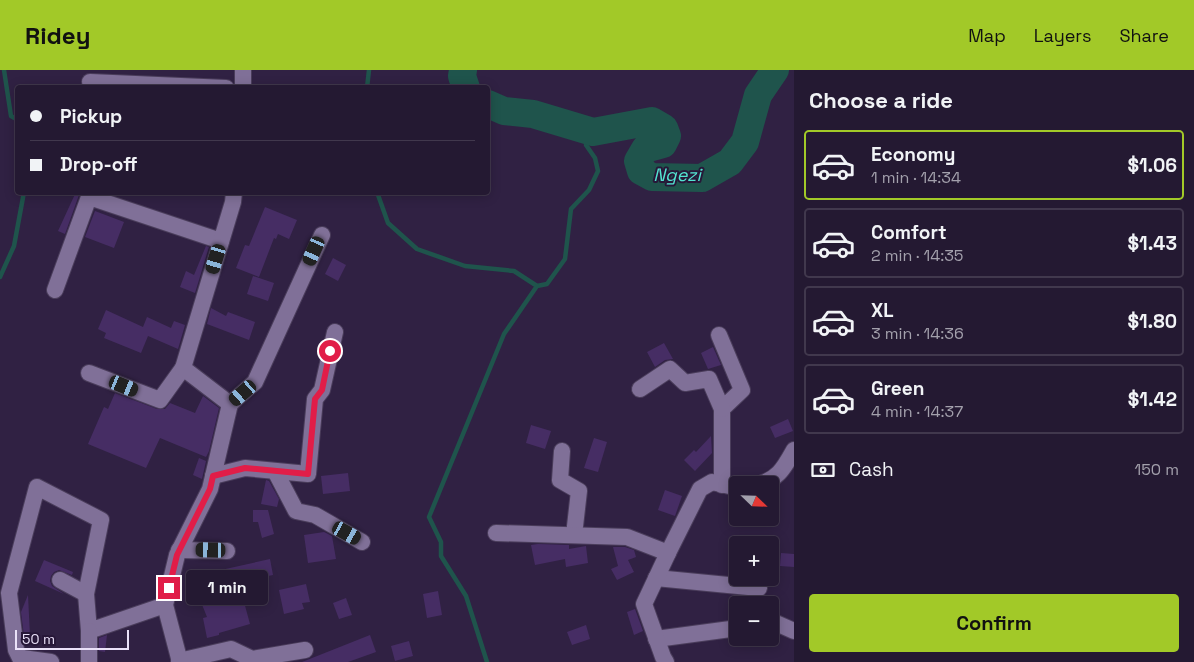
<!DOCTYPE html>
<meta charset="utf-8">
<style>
body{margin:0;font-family:"Space Grotesk",sans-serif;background:#30263e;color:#f1f3f6;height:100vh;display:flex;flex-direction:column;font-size:19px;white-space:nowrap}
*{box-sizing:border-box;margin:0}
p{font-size:16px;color:#a3a0ac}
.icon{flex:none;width:28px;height:28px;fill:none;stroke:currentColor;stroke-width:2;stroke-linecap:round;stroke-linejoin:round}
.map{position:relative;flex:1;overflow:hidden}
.side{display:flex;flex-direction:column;background:#241932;width:400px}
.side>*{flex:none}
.banner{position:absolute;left:15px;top:15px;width:475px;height:110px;border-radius:5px;box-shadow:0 2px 12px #0003,0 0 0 1px #41384d;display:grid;align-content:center;height:110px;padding:0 15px;background:#241932}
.needle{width:32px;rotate:113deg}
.controls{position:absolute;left:729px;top:406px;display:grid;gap:10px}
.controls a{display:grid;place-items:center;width:50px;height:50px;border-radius:5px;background:#241932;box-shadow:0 2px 12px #0003,0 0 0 1px #41384d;font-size:25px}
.scale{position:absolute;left:15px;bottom:12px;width:114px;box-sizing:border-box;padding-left:5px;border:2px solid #eae1f8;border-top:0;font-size:14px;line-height:18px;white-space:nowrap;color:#eae1f8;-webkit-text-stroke:4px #271738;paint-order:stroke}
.end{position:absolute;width:22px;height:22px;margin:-11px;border:6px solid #e11d48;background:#fff;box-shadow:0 0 0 2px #fff}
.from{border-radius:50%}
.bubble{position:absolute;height:35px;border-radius:5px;background:#241932;box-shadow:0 2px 12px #0003,0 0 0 1px #41384d;font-size:16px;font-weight:700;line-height:35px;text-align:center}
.car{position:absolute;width:15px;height:30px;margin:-15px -8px;border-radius:6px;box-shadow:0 0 4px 1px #0007;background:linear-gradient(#222 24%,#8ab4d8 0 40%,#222 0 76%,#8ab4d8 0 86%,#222 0)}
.banner b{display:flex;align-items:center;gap:18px;height:48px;font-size:19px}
.banner b+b{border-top:1px solid #41384d}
.banner i{width:12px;height:12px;background:#f1f3f6}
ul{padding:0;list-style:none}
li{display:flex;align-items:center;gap:15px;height:70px;margin:0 10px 8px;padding:0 5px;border:2px solid #41384d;border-radius:5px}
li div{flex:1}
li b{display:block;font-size:19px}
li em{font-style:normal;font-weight:700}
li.active{border-color:#a2c928}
li>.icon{width:45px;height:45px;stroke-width:1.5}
h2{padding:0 15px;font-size:22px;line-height:60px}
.pay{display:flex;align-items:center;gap:12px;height:55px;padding:0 15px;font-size:19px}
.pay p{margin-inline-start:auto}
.cta{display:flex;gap:10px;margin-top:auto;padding:10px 15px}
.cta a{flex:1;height:58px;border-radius:5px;background:#a2c928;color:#111;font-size:20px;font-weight:700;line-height:58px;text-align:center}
header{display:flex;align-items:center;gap:30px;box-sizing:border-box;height:70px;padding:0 25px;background:#a2c928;color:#111}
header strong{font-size:24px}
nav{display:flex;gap:28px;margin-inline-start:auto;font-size:18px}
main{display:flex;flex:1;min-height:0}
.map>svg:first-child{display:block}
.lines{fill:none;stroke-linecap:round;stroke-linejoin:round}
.stream{stroke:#1f544c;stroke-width:4.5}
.river{stroke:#1f544c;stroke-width:28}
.building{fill:#462d64}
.minor-casing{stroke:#4a3d5b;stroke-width:18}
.minor{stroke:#807098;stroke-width:16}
.route{stroke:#e11d48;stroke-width:6}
.labels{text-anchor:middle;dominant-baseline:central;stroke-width:4;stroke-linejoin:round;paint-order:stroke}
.water-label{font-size:18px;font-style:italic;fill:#53e3d1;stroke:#271738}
</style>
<header>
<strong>Ridey</strong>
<nav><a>Map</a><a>Layers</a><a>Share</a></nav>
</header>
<main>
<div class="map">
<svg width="794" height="592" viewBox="0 0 794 592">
<rect width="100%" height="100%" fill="#302143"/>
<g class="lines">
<!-- stream -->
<g class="stream">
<polyline points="4,0 11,46 18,50"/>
<polyline points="367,18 369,0"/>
<polyline points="377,122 388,153 417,179 465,196 514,201 537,216 547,214 565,189 571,139 589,120 598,101 595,88 586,75 587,69 593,62"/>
<polyline points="0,207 14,176 24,122"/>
<polyline points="487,592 466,526 441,486 441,472 429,447 504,264 537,216"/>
</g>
<!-- river -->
<g class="river">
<polyline points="463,0 462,6 466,18"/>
<polyline points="488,34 504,41 533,44 593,62 652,51 664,58 667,66 663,74 645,79 638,91 641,101 652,107 702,108 730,92 745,72 758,25 775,0"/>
</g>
</g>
<!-- building -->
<g class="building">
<polygon points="76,122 80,122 65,164 58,161"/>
<polygon points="265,137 297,150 289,169 278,164 276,169 274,168 259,207 236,198 245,175 249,176"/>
<polygon points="95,141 124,152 114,178 85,167"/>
<polygon points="206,176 209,177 195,223 180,217 186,201 194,205"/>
<polygon points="333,188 346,195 338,211 325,204"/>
<polygon points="253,206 274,213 268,231 247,224"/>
<polygon points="211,238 226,246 228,242 255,252 249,270 207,254"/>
<polygon points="106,240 143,257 147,247 171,258 174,251 185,255 178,279 148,266 141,283 104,268 106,263 98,259"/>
<polygon points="664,273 673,289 665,290 655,297 647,282"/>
<polygon points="713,277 721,295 708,299 701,283"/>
<polygon points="115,323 157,339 165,339 170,333 195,343 203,326 219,338 209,381 206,387 160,368 146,398 88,374 104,337 108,339"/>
<polygon points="788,349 793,361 775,368 770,357"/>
<polygon points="531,355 551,361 545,379 526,373"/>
<polygon points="711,366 712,383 695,401 684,390 694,380 696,382"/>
<polygon points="594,368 607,372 598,402 584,398"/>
<polygon points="199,388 206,391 202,409 193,405"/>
<polygon points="348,403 350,421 323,424 321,406"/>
<polygon points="266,410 269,411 279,429 277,437 261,434"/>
<polygon points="665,420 682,426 675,446 658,440"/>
<polygon points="253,440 268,440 274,464 262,468 258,452 253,452"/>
<polygon points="324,462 332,466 336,489 308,493 304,465"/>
<polygon points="538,474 569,475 569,479 586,476 588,493 566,497 565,489 535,495 531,475"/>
<polygon points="613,477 625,477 634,480 636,487 628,490 634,502 617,510 611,499 618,496"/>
<polygon points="781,483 794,484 794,497 780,496"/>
<polygon points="270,489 273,505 244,511 245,516 185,511 185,508"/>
<polygon points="44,490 73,502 72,505 59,500 54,502 51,506 50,511 52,516 64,524 35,511"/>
<polygon points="306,514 310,532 302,533 304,539 284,544 279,520"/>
<polygon points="245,516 247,532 244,532 250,554 219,563 219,565 207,568 203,548 207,547 201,532"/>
<polygon points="438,521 442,545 427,548 423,524"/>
<polygon points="28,525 30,566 24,566 21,542"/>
<polygon points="346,528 352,545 339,549 333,533"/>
<polygon points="635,539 643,561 634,565 627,542"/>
<polygon points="586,555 590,569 572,575 567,562"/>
<polygon points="107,565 105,582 99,581 99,568"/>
<polygon points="370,565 376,582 348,592 302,592"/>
<polygon points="409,571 413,586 395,591 391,576"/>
</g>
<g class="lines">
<!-- minor casing -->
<g class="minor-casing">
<g id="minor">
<polyline points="243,0 243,18"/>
<polyline points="90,12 226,18"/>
<polyline points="55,220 89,127 221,171"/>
<polyline points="719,265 742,320 722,339 722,415"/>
<polyline points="89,303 160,330 183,298"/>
<polyline points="640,319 670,299 685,313 709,309 722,339"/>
<polyline points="230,334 255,312 322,165"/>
<polyline points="562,381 560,410 579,421 574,465"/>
<polyline points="275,401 296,441 315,445 362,472"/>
<polyline points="213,406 245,398 308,404 315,329 322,320 335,262"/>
<path d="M756,415C778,410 784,398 794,380"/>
<polyline points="496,463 627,467 668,483"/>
<polyline points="179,480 227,481"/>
<polyline points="656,508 759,518"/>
<polyline points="60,510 86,524"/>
<polyline points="770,553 776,553 794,561"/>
<polyline points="656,569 738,558"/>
<polyline points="22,588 51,592"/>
<polyline points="179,591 231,579 252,589 305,580"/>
<polyline points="22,592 16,580 9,523 37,417 101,450 86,524 89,561 165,535"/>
<polyline points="89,592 89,561"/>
<polyline points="180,592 165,535 177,485 210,419 230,334 183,298 233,132 234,122"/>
<polyline points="666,592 663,587 644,534 668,483 700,419 712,412 738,418"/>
</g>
</g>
<!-- minor -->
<use href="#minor" class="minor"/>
</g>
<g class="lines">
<!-- route -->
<polyline class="route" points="169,518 177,485 210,419 213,406 245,398 308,404 315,329 322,320 330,281"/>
</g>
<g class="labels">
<!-- water labels -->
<g class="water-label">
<text x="677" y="104">Ngezi</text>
</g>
</g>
</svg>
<div class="controls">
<a><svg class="needle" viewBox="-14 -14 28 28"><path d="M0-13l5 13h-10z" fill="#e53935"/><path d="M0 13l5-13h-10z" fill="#a3a0ac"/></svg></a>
<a>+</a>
<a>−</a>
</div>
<div class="scale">50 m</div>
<i class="end from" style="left:330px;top:281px"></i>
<i class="end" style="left:169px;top:518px"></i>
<div class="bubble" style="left:186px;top:500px;width:82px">1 min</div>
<i class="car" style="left:314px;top:181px;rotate:204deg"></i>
<i class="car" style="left:216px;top:189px;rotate:197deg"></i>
<i class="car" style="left:124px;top:316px;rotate:112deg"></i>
<i class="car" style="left:243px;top:323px;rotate:229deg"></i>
<i class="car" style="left:347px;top:463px;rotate:119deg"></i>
<i class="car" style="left:211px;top:480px;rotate:271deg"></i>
<div class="banner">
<b><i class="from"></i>Pickup</b>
<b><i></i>Drop-off</b>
</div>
</div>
<section class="side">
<h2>Choose a ride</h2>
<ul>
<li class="active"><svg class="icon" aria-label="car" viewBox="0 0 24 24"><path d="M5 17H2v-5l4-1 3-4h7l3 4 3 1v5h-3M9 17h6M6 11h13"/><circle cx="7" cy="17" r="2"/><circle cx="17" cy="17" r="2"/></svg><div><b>Economy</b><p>1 min · 14:34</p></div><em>$1.06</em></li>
<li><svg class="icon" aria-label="car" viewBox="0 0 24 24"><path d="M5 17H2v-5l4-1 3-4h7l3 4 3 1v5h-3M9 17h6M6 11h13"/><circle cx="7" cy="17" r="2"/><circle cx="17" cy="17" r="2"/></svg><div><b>Comfort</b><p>2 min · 14:35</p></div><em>$1.43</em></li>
<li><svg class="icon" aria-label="car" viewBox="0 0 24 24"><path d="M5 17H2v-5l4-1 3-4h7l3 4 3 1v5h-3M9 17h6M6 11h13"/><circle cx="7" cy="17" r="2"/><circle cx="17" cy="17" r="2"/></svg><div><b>XL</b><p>3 min · 14:36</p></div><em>$1.80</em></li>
<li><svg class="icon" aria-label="car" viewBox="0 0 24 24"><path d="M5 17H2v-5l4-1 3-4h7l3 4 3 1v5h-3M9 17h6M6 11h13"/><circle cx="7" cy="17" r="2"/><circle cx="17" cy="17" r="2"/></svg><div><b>Green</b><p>4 min · 14:37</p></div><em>$1.42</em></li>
</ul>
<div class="pay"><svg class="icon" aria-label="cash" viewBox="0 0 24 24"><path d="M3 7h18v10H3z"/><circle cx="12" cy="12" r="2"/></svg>Cash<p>150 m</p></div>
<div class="cta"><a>Confirm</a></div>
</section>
</main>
